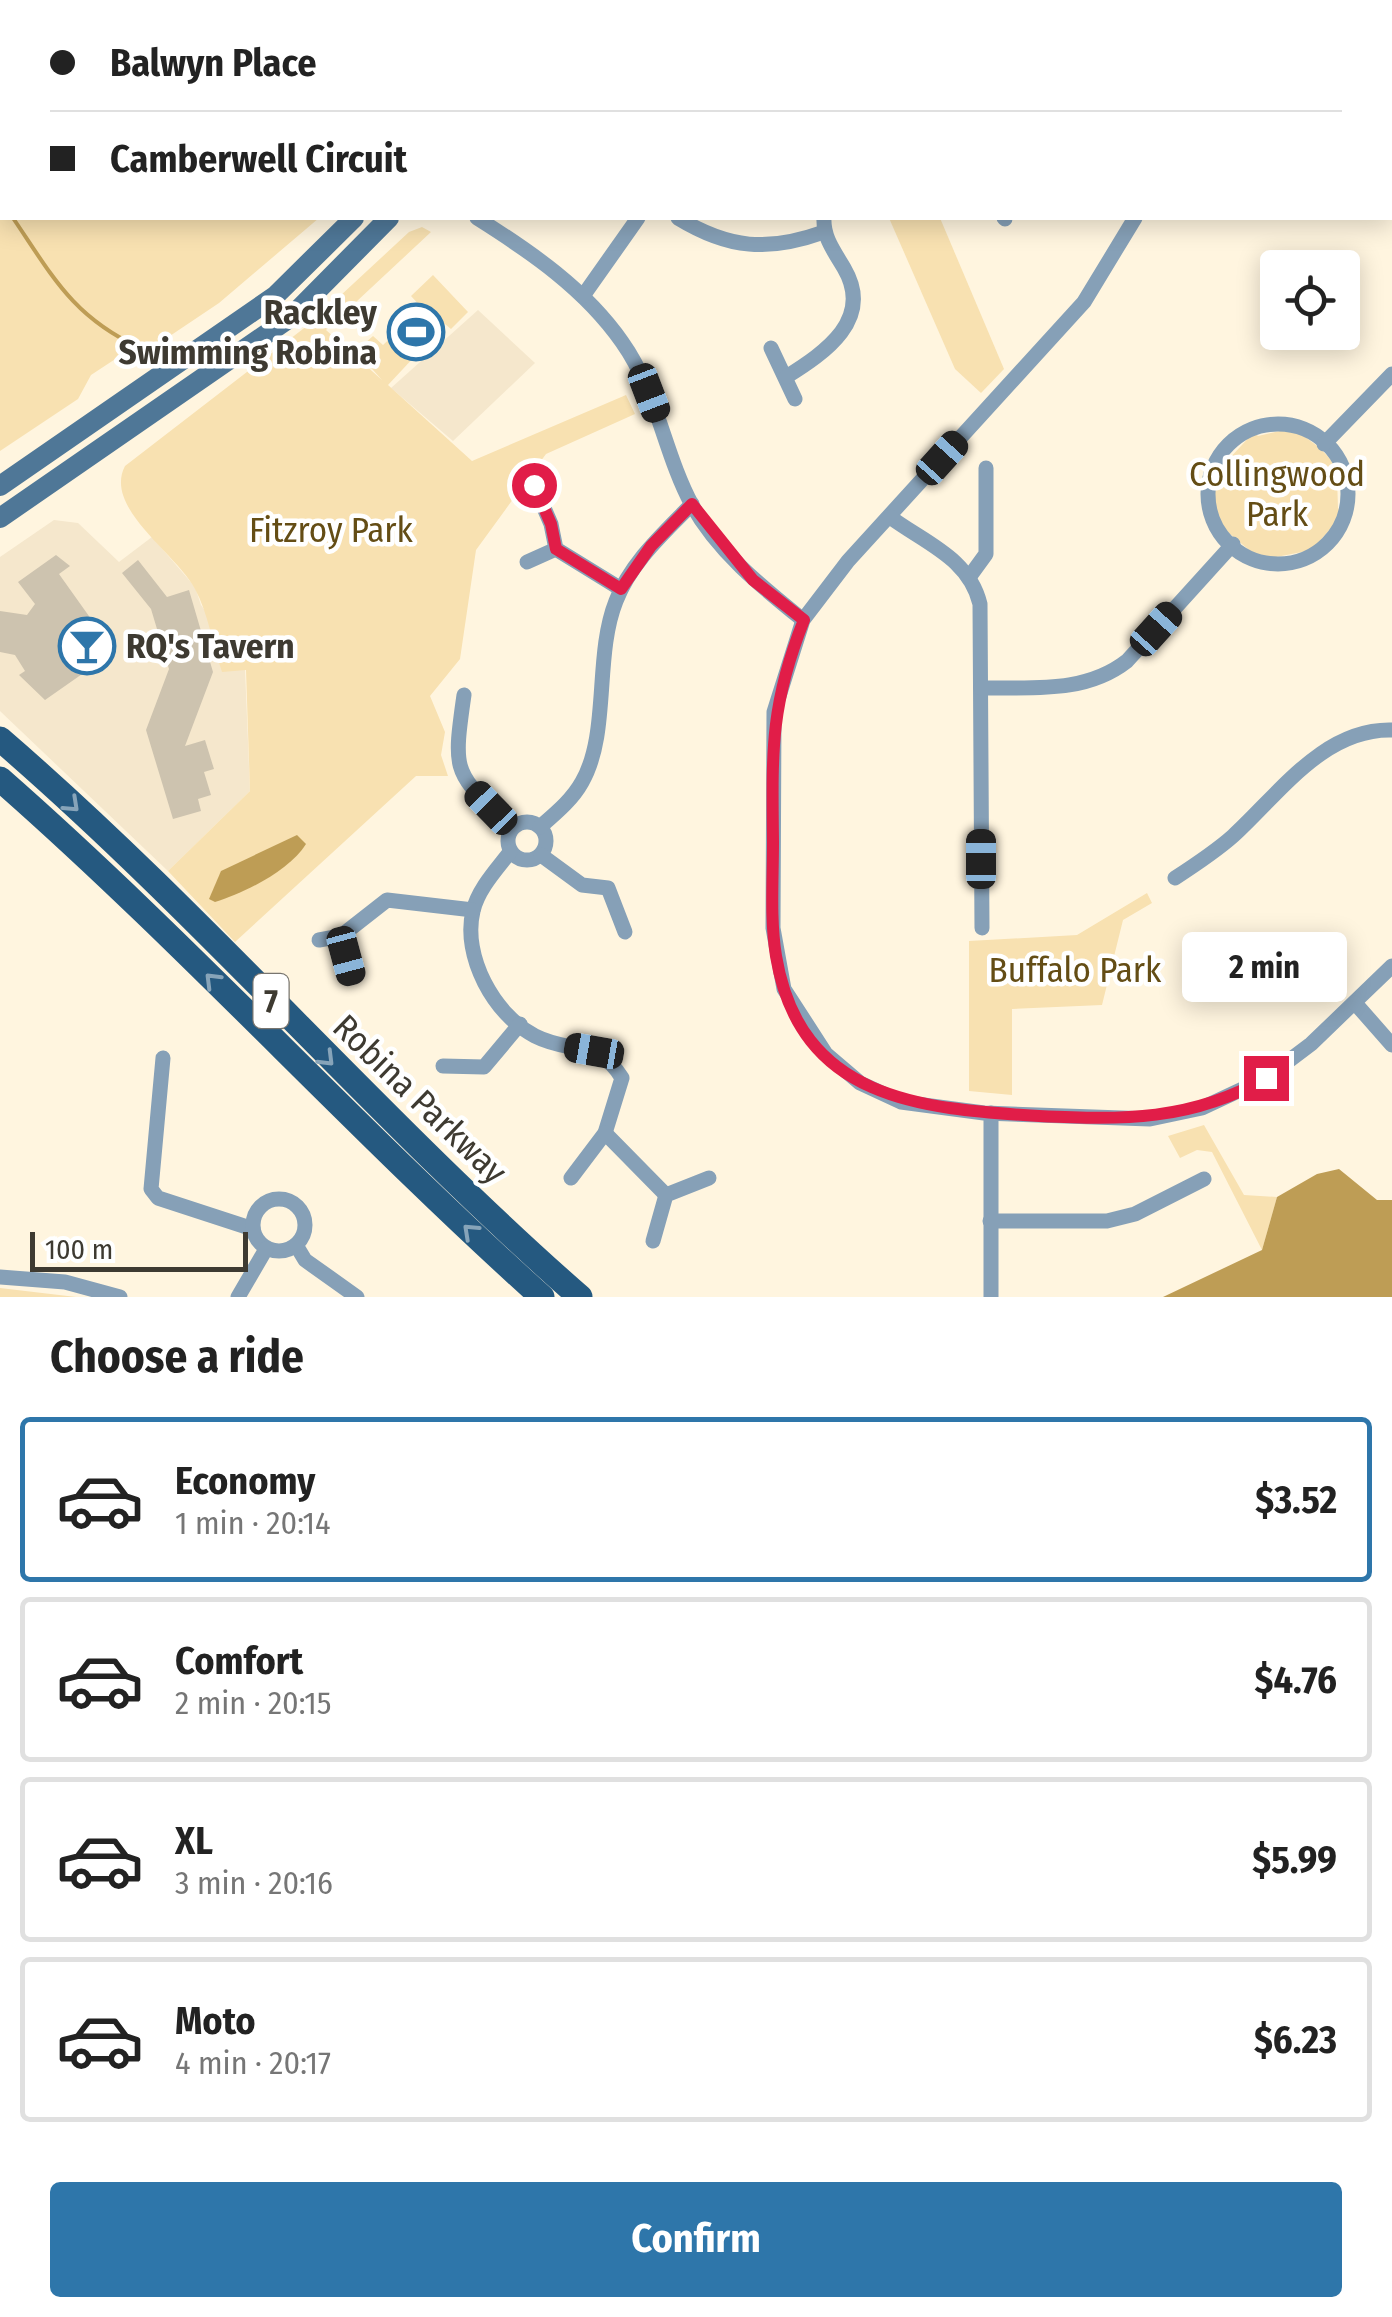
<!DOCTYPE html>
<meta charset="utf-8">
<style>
body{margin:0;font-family:"Fira Sans Condensed",sans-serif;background:#f6f6f6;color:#222;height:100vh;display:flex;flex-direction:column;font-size:38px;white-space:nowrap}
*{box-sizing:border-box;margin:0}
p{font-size:32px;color:#767676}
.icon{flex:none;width:55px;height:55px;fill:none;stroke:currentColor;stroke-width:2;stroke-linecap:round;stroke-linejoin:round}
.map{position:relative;height:1297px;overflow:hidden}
.panel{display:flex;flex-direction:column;background:#fff;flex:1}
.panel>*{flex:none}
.top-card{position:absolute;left:0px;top:0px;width:1392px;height:220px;box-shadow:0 5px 25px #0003;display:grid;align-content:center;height:220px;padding:0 50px;background:#fff}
.controls{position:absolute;left:1260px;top:250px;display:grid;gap:20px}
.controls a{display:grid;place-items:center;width:100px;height:100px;border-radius:10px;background:#fff;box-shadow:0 5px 25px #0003;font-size:50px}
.scale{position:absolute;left:30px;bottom:25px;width:218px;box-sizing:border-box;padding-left:10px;border:5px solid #3e3a31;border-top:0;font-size:28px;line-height:35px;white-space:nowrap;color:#3e3a31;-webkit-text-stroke:8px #fff;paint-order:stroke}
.end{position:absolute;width:45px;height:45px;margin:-22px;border:12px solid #e11d48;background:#fff;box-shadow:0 0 0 5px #fff}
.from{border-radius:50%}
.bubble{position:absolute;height:70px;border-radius:10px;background:#fff;box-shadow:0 5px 25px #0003;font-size:32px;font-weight:700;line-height:70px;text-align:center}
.car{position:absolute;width:30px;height:60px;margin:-30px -15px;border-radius:12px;box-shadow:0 0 8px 2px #0007;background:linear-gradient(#222 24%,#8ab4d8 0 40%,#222 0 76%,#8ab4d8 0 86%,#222 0)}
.top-card b{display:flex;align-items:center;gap:35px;height:95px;font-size:38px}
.top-card b+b{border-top:2px solid #e0e0e0}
.top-card i{width:25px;height:25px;background:#222}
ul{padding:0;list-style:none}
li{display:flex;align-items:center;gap:30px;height:165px;margin:0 20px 15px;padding:0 30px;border:5px solid #e0e0e0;border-radius:10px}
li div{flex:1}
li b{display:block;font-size:38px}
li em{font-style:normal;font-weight:700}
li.active{border-color:#2e76aa}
li>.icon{width:90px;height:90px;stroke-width:1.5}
h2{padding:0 50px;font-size:45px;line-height:120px}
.primary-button{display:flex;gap:20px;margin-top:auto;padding:20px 50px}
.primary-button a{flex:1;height:115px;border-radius:10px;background:#2e76aa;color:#fff;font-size:40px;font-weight:700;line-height:115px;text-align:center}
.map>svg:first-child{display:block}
.built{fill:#f5e7cc}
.green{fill:#f8e1b1}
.water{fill:#be9d55}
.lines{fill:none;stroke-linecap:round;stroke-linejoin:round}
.stream{stroke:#be9d55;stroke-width:4}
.building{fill:#cdc3af}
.minor{stroke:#86a0b7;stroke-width:15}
.secondary{stroke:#4f7797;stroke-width:20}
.primary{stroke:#255980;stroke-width:25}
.oneway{stroke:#87a4b9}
.route{stroke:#e11d48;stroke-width:12}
.labels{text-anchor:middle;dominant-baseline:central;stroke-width:9;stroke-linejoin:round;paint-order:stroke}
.shield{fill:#fff;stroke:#78756f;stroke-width:2.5}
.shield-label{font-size:32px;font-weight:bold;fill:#3e3a31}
.poi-label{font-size:35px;font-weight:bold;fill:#3e3a31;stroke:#fff;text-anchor:end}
.park-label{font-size:35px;fill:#644d15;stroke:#fff}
.street-label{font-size:35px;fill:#3e3a31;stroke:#fff}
</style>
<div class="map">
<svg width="1392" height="1297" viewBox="0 0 1392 1297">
<rect width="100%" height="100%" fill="#fff5df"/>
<!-- built -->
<g class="built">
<polygon points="478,310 535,363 453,441 391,388"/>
<polygon points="54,520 78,523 119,562 152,537 195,587 201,605 245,669 250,791 168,871 0,711 0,557"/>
</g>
<!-- green -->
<g class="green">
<polygon points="281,0 449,0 279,2"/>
<polygon points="0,184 2,218 319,218 219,303 143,354 126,352 91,375 78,399 0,451"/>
<polygon points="889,218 940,218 1004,369 981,393 955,369"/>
<path d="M422,227L431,232L326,330L382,380L356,351L373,336L383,345L422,308L411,296L433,275L468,312L451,329L445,324L388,385L472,461L626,395L635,414L546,454L476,550L460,659L430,696L445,732L441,755L448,776H416L235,942L168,871L250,791L246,670L222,672C213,645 208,613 195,589C177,554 103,508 125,466L312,322L409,232Z"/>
<polygon points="1293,428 1320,448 1342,472 1337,477 1338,508 1343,514 1312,550 1261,560 1218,524 1214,515 1214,475 1254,432 1258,436"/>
<polygon points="1147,893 1152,903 1123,920 1102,1005 1012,1009 1012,1095 969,1091 969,941 1077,935"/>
<polygon points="1204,1125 1244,1195 1277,1197 1262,1250 1212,1152 1197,1150 1180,1158 1168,1136"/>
<polygon points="0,1288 76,1297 0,1297"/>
</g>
<!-- water -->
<g class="water">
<polygon points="4,0 281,0 278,2"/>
<polygon points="429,308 443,322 410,354 395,339"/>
<path d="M297,835L306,844C290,870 245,893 215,902L209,899L221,871Z"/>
<polygon points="1339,1169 1377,1200 1392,1200 1392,1297 1163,1297 1262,1250 1277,1197 1317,1174"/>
</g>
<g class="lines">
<!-- stream -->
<g class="stream">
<polyline points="0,197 2,201"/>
<path d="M13,218C53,277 73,317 140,348"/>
</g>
</g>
<!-- building -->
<g class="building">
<polygon points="56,555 70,566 59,574 101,633 95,665 45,700 19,675 25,671 15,655 0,652 0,611 27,615 35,604 18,582"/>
<polygon points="138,560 167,597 189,590 213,672 185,746 205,740 214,769 204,772 211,795 198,799 201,811 173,819 146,730 169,669 151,609 122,573"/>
</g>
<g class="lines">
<!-- minor -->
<g class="minor">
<polyline points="730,0 731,2"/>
<polyline points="1168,2 1169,0"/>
<polyline points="1386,2 1387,0"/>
<path d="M477,218C531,252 585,289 622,342C657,391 664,453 692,505C718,552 762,587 803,620"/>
<path d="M678,218C729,249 768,252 824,232"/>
<polyline points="1004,218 1005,219"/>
<polyline points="1135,218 1084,302 848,561 803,620 774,712 773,928 784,989 826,1054 860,1083 901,1102 984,1113 1150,1119 1202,1108 1266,1078 1311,1044 1392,966"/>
<polyline points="583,296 638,218"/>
<polyline points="771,348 795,399"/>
<path d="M786,377C826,352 874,319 844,268C834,251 823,237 824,218"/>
<circle cx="1278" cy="494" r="70"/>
<polyline points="1324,444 1392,374"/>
<polyline points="534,485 551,524 556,549 621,589"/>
<path d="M890,517C925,543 969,558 980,604L982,928"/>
<polyline points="527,562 556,549"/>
<polyline points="970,576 986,554 986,468"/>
<path d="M981,688C1031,687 1085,694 1127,661L1233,544"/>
<path d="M464,695C452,778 455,770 511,829"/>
<circle cx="527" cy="841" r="19"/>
<path d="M540,827C556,813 572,800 582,782C610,733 594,656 616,601C631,562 664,533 692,504"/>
<path d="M510,852C497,869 478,889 473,911C462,956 494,1015 535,1036C570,1054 599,1040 622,1078L605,1133L571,1178"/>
<polyline points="541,855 582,885 608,888 625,932"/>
<path d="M1175,878C1195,865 1215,852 1233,836C1279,794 1324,728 1392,730"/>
<polyline points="319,940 341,936"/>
<polyline points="352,976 341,936 387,900 473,910"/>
<polyline points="1355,1003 1392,1045"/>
<polyline points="163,1058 151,1189 158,1198 253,1229"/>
<polyline points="443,1066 484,1067 520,1024"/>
<polyline points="991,1113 991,1297"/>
<polyline points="605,1133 666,1195"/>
<circle cx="279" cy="1225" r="26"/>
<polyline points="990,1221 1107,1221 1135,1214 1204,1179"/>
<polyline points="653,1241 666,1195 709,1178"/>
<polyline points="296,1245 305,1260 357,1297"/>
<polyline points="0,1277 65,1282 120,1297"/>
<polyline points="238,1297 266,1249"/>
</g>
<!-- secondary -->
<g class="secondary">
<polyline points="477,2 477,0"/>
<polyline points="506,2 507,0"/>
<polyline points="0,486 275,296 354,218"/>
<polyline points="0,518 291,317 389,218"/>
</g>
<!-- primary -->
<g class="primary">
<path d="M0,739C203,914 378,1120 580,1297"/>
<path d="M0,779C188,944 356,1130 542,1297"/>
</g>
</g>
<!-- one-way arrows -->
<defs><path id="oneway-chevron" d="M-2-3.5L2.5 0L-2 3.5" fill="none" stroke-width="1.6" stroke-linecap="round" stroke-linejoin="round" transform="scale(2.5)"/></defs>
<g class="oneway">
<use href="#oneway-chevron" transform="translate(72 805) rotate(43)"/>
<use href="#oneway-chevron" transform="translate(212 980) rotate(-135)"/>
<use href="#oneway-chevron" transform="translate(327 1059) rotate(45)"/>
<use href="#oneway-chevron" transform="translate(470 1231) rotate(-137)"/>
</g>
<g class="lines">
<!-- route -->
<path class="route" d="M534,485L551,524L556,549L621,589L651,546L692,504L753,580L804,620C770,705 772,753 773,842C773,880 770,919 776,956C800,1100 921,1109 1039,1116C1122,1120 1192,1121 1266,1078"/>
</g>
<!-- icons -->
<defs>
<g id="stadium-ring" transform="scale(2.875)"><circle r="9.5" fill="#fff" stroke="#2e76aa" stroke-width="1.5"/><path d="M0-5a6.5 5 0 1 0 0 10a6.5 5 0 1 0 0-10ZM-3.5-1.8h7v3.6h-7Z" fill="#2e76aa"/></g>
<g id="bar-ring" transform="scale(2.875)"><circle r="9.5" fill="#fff" stroke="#2e76aa" stroke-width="1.5"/><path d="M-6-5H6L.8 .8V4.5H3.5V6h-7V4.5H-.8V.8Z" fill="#2e76aa"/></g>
</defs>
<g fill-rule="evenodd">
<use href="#stadium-ring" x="416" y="332"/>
<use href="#bar-ring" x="87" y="646"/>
</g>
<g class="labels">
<!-- shield labels -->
<rect class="shield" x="253.5" y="974" width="35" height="54" rx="8"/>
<g class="shield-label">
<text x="271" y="1001">7</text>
</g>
<!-- poi labels -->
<g class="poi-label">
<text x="377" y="312">Rackley<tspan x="377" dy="40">Swimming Robina</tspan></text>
<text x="126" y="646" text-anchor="start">RQ's Tavern</text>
</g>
<!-- park labels -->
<g class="park-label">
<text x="1277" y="474">Collingwood<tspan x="1277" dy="40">Park</tspan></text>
<text x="331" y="530">Fitzroy Park</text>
<text x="1075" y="970">Buffalo Park</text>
</g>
<!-- street labels -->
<g class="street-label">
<text transform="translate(420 1099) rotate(44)">Robina Parkway</text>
</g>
</g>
</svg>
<div class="controls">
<a><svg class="icon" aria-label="locate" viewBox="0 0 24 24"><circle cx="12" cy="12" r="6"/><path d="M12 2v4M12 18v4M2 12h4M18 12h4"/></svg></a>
</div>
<div class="scale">100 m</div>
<i class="end from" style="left:534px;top:485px"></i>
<i class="end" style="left:1266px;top:1078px"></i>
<div class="bubble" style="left:1182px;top:932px;width:165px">2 min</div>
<i class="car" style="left:649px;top:393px;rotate:159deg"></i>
<i class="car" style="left:942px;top:458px;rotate:42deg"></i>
<i class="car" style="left:1156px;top:629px;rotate:42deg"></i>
<i class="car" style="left:491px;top:808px;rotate:316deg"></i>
<i class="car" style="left:981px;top:859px;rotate:0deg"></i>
<i class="car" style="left:346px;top:956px;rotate:165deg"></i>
<i class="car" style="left:594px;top:1051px;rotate:280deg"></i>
<div class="top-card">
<b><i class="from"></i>Balwyn Place</b>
<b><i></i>Camberwell Circuit</b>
</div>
</div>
<section class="panel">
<h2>Choose a ride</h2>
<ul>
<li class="active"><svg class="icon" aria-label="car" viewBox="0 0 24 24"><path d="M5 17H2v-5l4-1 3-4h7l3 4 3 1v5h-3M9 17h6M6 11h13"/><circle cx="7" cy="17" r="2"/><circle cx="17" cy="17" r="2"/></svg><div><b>Economy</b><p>1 min · 20:14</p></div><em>$3.52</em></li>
<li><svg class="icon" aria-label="car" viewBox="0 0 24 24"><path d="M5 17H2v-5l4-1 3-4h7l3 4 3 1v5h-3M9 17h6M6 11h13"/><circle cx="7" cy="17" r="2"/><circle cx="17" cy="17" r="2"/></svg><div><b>Comfort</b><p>2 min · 20:15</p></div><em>$4.76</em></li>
<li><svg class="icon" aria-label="car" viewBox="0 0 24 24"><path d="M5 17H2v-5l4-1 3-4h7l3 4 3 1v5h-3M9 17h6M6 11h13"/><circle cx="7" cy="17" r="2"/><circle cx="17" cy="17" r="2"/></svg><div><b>XL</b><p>3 min · 20:16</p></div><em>$5.99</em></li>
<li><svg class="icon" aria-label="car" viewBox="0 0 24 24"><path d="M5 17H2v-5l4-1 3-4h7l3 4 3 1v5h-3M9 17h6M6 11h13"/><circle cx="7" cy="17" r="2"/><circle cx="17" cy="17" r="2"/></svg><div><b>Moto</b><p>4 min · 20:17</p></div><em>$6.23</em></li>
</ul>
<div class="primary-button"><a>Confirm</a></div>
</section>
